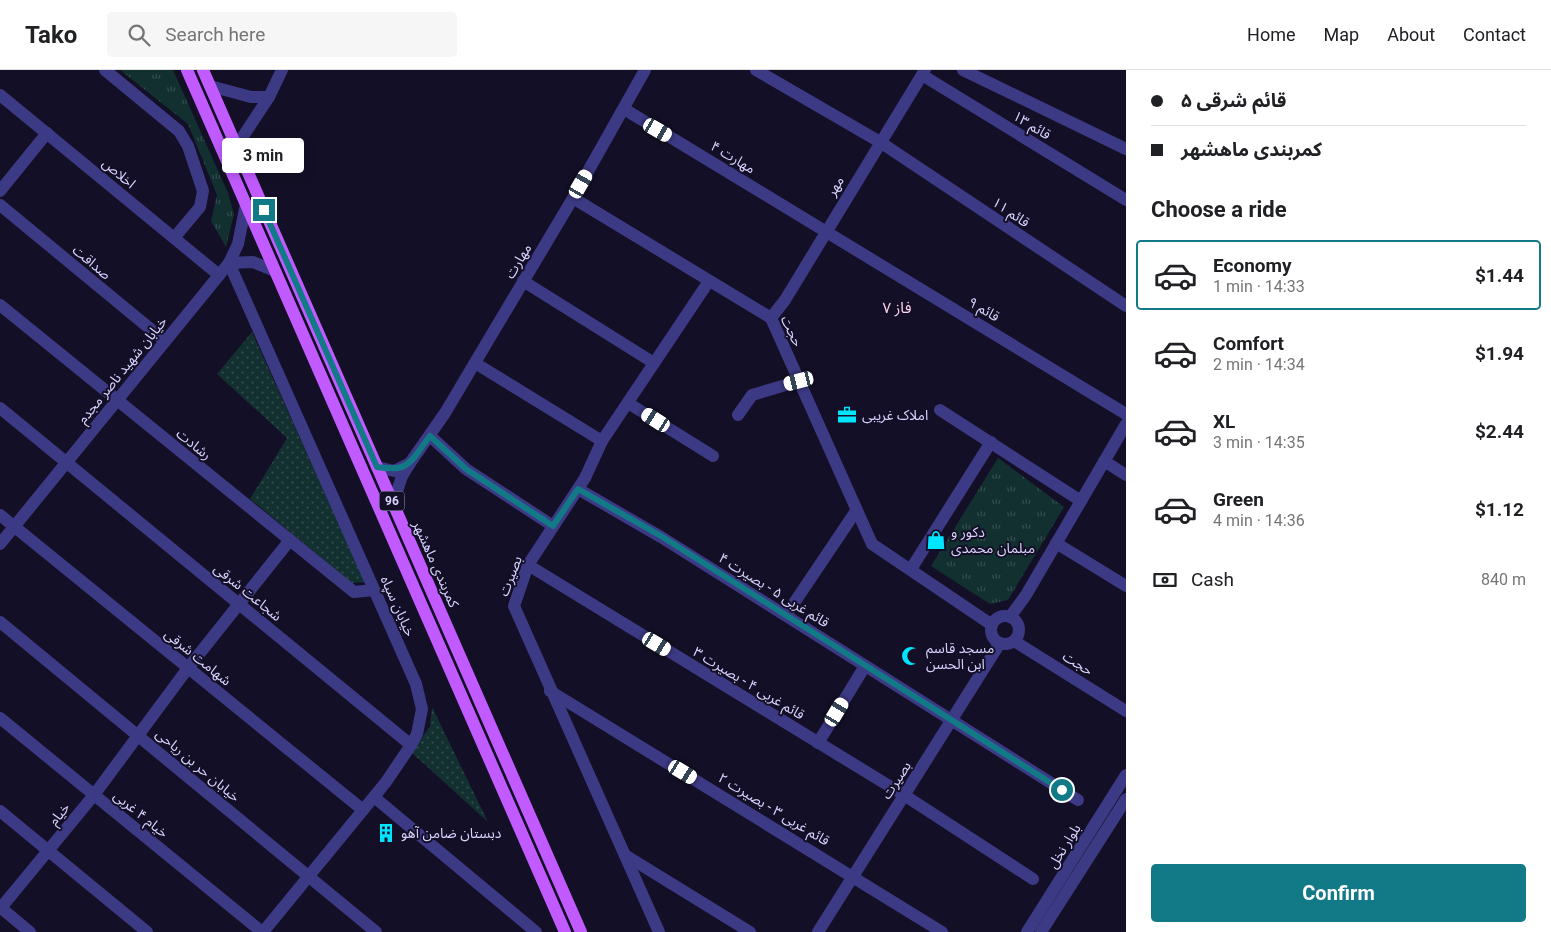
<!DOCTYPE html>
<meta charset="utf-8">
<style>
body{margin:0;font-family:Roboto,"Noto Sans Arabic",sans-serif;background:#f6f6f6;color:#202124;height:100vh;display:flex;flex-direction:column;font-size:19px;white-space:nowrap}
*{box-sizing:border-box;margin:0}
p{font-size:16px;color:#757577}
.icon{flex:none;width:28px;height:28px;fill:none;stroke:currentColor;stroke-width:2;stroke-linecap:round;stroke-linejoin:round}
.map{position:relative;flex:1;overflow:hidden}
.drawer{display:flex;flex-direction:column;background:#fff;width:425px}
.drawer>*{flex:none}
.hud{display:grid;align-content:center;height:110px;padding:0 25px;background:#fff}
.end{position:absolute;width:22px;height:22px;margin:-11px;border:6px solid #127987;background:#fff;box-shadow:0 0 0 2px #fff}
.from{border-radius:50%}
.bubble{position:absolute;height:35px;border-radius:5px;background:#fff;box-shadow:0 2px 12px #0003;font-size:16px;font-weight:700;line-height:35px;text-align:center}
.car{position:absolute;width:15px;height:30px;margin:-15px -8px;border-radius:6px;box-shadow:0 0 4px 1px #0007;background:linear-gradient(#fff 24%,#345 0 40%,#fff 0 76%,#345 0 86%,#fff 0)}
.hud b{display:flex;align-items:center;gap:18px;height:48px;font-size:19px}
.hud b+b{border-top:1px solid #e0e0e0}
.hud i{width:12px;height:12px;background:#202124}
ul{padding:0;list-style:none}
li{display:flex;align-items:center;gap:15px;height:70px;margin:0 10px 8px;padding:0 15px;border:2px solid transparent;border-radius:5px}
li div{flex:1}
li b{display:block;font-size:19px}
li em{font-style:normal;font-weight:700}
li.on{border-color:#127987}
li>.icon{width:45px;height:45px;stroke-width:1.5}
h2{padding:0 25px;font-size:22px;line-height:60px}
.pay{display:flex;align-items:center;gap:12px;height:55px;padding:0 25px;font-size:19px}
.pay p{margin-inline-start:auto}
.action{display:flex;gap:10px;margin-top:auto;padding:10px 25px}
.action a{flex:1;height:58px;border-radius:5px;background:#127987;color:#fff;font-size:20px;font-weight:700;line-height:58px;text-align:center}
header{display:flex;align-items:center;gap:30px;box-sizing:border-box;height:70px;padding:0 25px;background:#fff;border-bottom:1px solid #e0e0e0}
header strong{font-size:24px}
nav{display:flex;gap:28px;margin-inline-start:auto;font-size:18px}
.search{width:350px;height:45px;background:#f6f6f6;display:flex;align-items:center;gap:12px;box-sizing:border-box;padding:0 18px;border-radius:5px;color:#757577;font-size:19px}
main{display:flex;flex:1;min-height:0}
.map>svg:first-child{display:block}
.grass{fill:url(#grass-dots)}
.park{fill:url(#park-tufts)}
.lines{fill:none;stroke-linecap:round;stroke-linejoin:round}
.minor{stroke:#3d3a85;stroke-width:12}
.major{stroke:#c25bff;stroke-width:12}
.route{stroke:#127987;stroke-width:6}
.labels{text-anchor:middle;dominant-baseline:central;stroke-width:4;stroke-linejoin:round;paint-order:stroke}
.shield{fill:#130f26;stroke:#9e99be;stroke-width:1}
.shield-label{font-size:12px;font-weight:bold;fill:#d9d4ff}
.street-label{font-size:14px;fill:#d9d4ff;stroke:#130f26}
.poi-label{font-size:14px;fill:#d9d4ff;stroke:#130f26;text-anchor:start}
.neighbourhood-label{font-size:15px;fill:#ffd6f0;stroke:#130f26}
</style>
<header>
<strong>Tako</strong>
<div class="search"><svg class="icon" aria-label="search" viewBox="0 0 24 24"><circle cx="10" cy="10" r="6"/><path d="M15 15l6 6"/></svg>Search here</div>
<nav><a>Home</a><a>Map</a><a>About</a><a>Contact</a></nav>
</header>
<main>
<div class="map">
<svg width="1126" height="862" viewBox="0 0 1126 862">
<defs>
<pattern id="grass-dots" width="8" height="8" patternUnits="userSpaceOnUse" patternTransform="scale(1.25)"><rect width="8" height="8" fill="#12302f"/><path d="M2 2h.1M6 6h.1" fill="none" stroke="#344d4e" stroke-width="1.8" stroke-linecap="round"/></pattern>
<pattern id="park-tufts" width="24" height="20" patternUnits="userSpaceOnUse" patternTransform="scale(1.25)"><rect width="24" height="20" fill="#12302f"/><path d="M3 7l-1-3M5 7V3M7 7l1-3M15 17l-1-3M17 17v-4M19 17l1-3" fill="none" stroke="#344d4e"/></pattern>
</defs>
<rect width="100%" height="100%" fill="#130f26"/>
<!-- grass -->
<g class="grass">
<polygon points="252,262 365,512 352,513 250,429 287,368 217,304"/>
<polygon points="432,637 488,752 412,683 430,656"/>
</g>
<!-- park -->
<g class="park">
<polygon points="120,0 173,0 228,123 234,144 226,177 211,151 217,125 188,54"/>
<polygon points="998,388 1064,437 1008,530 990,534 931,496"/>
</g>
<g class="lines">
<!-- minor -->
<g class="minor">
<polyline points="105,0 179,61 188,76 203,121 200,137 174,168"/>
<polyline points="756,0 880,72 1126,236"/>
<polyline points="963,0 1126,79"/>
<polyline points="922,5 1126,130"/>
<polyline points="210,16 251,27 269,27"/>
<polyline points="0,25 219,205"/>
<polyline points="624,39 1126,344"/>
<polyline points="236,77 269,27 282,0"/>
<polyline points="0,121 47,63"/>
<polyline points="573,128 771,248 872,474 992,555"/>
<polyline points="0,135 165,271"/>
<polyline points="229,193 416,614 422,639 417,664 411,675 386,712 263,862"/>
<polyline points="229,193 253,192 275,201"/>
<polyline points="523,211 654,293"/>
<polyline points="0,235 354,522 374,520"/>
<polyline points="771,248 785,230 925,0"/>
<polyline points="475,293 602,371"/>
<polyline points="628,333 713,386"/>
<polyline points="0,338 411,675"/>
<polyline points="940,340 1081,431"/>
<polyline points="738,345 752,325 799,311"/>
<polyline points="430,366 466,399 553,456"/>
<polyline points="1104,391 1126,405"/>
<polyline points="410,393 445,343 573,128 645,0"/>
<polyline points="377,397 394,401 410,393 402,406 393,434"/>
<polyline points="578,419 661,467 1078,730"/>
<polyline points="0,445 363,740"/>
<polyline points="1056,473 1126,516"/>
<polyline points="0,474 229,193 238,174 246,134"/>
<polyline points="528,495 904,725 1033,809"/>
<polyline points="911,499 991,372"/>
<polyline points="786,545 856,441"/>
<circle cx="1005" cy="560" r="14"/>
<polyline points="1010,547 1026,525 1126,354"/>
<polyline points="0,552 376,862"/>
<polyline points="1014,571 1126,641"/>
<polyline points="550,621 942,862"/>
<polyline points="0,648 262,862"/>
<polyline points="818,673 865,596"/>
<polyline points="374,727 536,862"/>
<polyline points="0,741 147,862"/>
<polyline points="625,785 750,862"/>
<polyline points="0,837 30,862"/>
<polyline points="0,839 94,725 188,598 290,470"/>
<polyline points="659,862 514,536 528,495 585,408 602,371 709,211"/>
<polyline points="818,862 1000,573"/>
<polyline points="1027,862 1126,705"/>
<polyline points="1041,862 1126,729"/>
</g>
<!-- major -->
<g class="major">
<polyline points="187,0 565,862"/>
<polyline points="203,0 581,862"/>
</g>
</g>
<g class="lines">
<!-- route -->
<path class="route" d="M264,140L377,397C411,403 411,390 430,366L466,399L553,456L578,419L661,466L1062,720"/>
</g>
<!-- icons -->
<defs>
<g id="office-bare" transform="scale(1.5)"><path d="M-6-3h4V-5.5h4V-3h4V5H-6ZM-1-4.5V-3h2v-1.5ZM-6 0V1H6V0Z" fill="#00e5ff" stroke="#130f26" stroke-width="2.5" paint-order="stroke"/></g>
<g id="shop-bare" transform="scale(1.5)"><path d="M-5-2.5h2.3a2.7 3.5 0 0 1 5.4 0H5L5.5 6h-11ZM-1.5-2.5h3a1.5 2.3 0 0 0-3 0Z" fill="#00e5ff" stroke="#130f26" stroke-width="2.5" paint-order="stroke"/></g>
<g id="mosque-bare" transform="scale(1.5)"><path d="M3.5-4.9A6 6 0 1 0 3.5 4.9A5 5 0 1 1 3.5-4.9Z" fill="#00e5ff" stroke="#130f26" stroke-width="2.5" paint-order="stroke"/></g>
<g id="building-bare" transform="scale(1.5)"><path d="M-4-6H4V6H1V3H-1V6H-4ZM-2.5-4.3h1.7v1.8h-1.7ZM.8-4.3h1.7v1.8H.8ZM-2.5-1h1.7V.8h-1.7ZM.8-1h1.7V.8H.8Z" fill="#00e5ff" stroke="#130f26" stroke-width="2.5" paint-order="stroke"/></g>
</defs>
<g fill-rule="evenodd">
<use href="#office-bare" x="847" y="345"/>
<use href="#shop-bare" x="936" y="470"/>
<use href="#mosque-bare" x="911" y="586"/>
<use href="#building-bare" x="386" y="763"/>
</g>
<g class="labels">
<!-- shield labels -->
<rect class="shield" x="379.5" y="421.5" width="25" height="19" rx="4"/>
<g class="shield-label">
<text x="392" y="431">96</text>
</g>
<!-- street labels -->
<g class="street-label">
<text transform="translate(1032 55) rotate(31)">قائم ۱۳</text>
<text transform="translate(733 87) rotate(31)">مهارت ۴</text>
<text transform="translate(119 103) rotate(40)">اخلاص</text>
<text transform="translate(835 116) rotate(-59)">مهر</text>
<text transform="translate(1011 142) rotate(34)">قائم ۱۱</text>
<text transform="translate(518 191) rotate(-59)">مهارت</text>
<text transform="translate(92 192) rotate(40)">صداقت</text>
<text transform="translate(984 239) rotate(31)">قائم ۹</text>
<text transform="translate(792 261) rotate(64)">حجت</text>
<text transform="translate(122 300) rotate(-51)">خیابان شهید ناصر مجدم</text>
<text transform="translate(194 374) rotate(39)">رشادت</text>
<text transform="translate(436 494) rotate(66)">کمربندی ماهشهر</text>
<text transform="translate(510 506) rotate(-69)">بصیرت</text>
<text transform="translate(774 520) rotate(32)">قائم غربی ۵ - بصیرت ۴</text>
<text transform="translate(248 522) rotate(39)">شجاعت شرقی</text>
<text transform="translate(398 536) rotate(66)">خیابان سپاه</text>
<text transform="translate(198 587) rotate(39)">شهامت شرقی</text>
<text transform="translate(1078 593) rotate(32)">حجت</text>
<text transform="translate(749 613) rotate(31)">قائم غربی ۴ - بصیرت ۳</text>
<text transform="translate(198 695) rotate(40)">خیابان حر بن ریاحی</text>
<text transform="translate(896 710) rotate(-57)">بصیرت</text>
<text transform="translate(774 739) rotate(31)">قائم غربی ۳ - بصیرت ۲</text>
<text transform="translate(59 744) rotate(-51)">خیام</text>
<text transform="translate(141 744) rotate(39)">خیام ۴ غربی</text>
<text transform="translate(1064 776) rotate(-58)">بلوار نخل</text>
</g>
<!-- poi labels -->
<g class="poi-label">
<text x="862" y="345">املاک غریبی</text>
<text x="951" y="462">دکور و<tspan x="951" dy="16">مبلمان محمدی</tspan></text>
<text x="926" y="578">مسجد قاسم<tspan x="926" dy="16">ابن الحسن</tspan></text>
<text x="401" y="763">دبستان ضامن آهو</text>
</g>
<!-- neighbourhood labels -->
<g class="neighbourhood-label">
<text x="897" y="238">فاز ۷</text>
</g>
</g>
</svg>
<i class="end from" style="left:1062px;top:720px"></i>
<i class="end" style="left:264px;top:140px"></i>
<div class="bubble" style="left:222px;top:68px;width:82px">3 min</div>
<i class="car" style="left:658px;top:60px;rotate:120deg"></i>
<i class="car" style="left:581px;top:114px;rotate:30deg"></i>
<i class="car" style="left:799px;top:311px;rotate:256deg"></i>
<i class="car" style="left:656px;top:350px;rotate:302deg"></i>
<i class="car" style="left:657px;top:574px;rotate:121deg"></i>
<i class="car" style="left:837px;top:642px;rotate:31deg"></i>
<i class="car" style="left:683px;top:702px;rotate:121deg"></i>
</div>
<section class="drawer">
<div class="hud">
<b><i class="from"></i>قائم شرقی ۵</b>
<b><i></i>کمربندی ماهشهر</b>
</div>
<h2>Choose a ride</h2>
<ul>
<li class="on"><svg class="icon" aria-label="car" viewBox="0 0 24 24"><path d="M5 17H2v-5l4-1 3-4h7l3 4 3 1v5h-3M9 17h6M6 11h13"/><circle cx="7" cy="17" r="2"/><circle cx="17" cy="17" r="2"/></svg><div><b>Economy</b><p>1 min · 14:33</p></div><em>$1.44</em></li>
<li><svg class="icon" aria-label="car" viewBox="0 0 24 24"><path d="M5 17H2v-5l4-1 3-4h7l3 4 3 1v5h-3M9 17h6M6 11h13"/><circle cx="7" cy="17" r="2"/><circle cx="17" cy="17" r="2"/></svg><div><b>Comfort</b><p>2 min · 14:34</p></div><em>$1.94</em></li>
<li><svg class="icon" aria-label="car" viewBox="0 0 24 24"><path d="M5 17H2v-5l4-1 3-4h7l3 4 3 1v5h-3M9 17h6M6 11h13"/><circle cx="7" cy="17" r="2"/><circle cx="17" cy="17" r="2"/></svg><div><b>XL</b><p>3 min · 14:35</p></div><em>$2.44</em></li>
<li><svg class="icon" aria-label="car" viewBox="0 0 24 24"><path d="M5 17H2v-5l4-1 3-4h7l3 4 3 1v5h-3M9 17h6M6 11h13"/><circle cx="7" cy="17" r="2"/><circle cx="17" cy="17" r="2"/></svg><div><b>Green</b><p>4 min · 14:36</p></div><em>$1.12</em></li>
</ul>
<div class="pay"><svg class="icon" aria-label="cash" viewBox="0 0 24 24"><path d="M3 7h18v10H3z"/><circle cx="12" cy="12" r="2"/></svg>Cash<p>840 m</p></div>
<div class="action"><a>Confirm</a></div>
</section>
</main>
